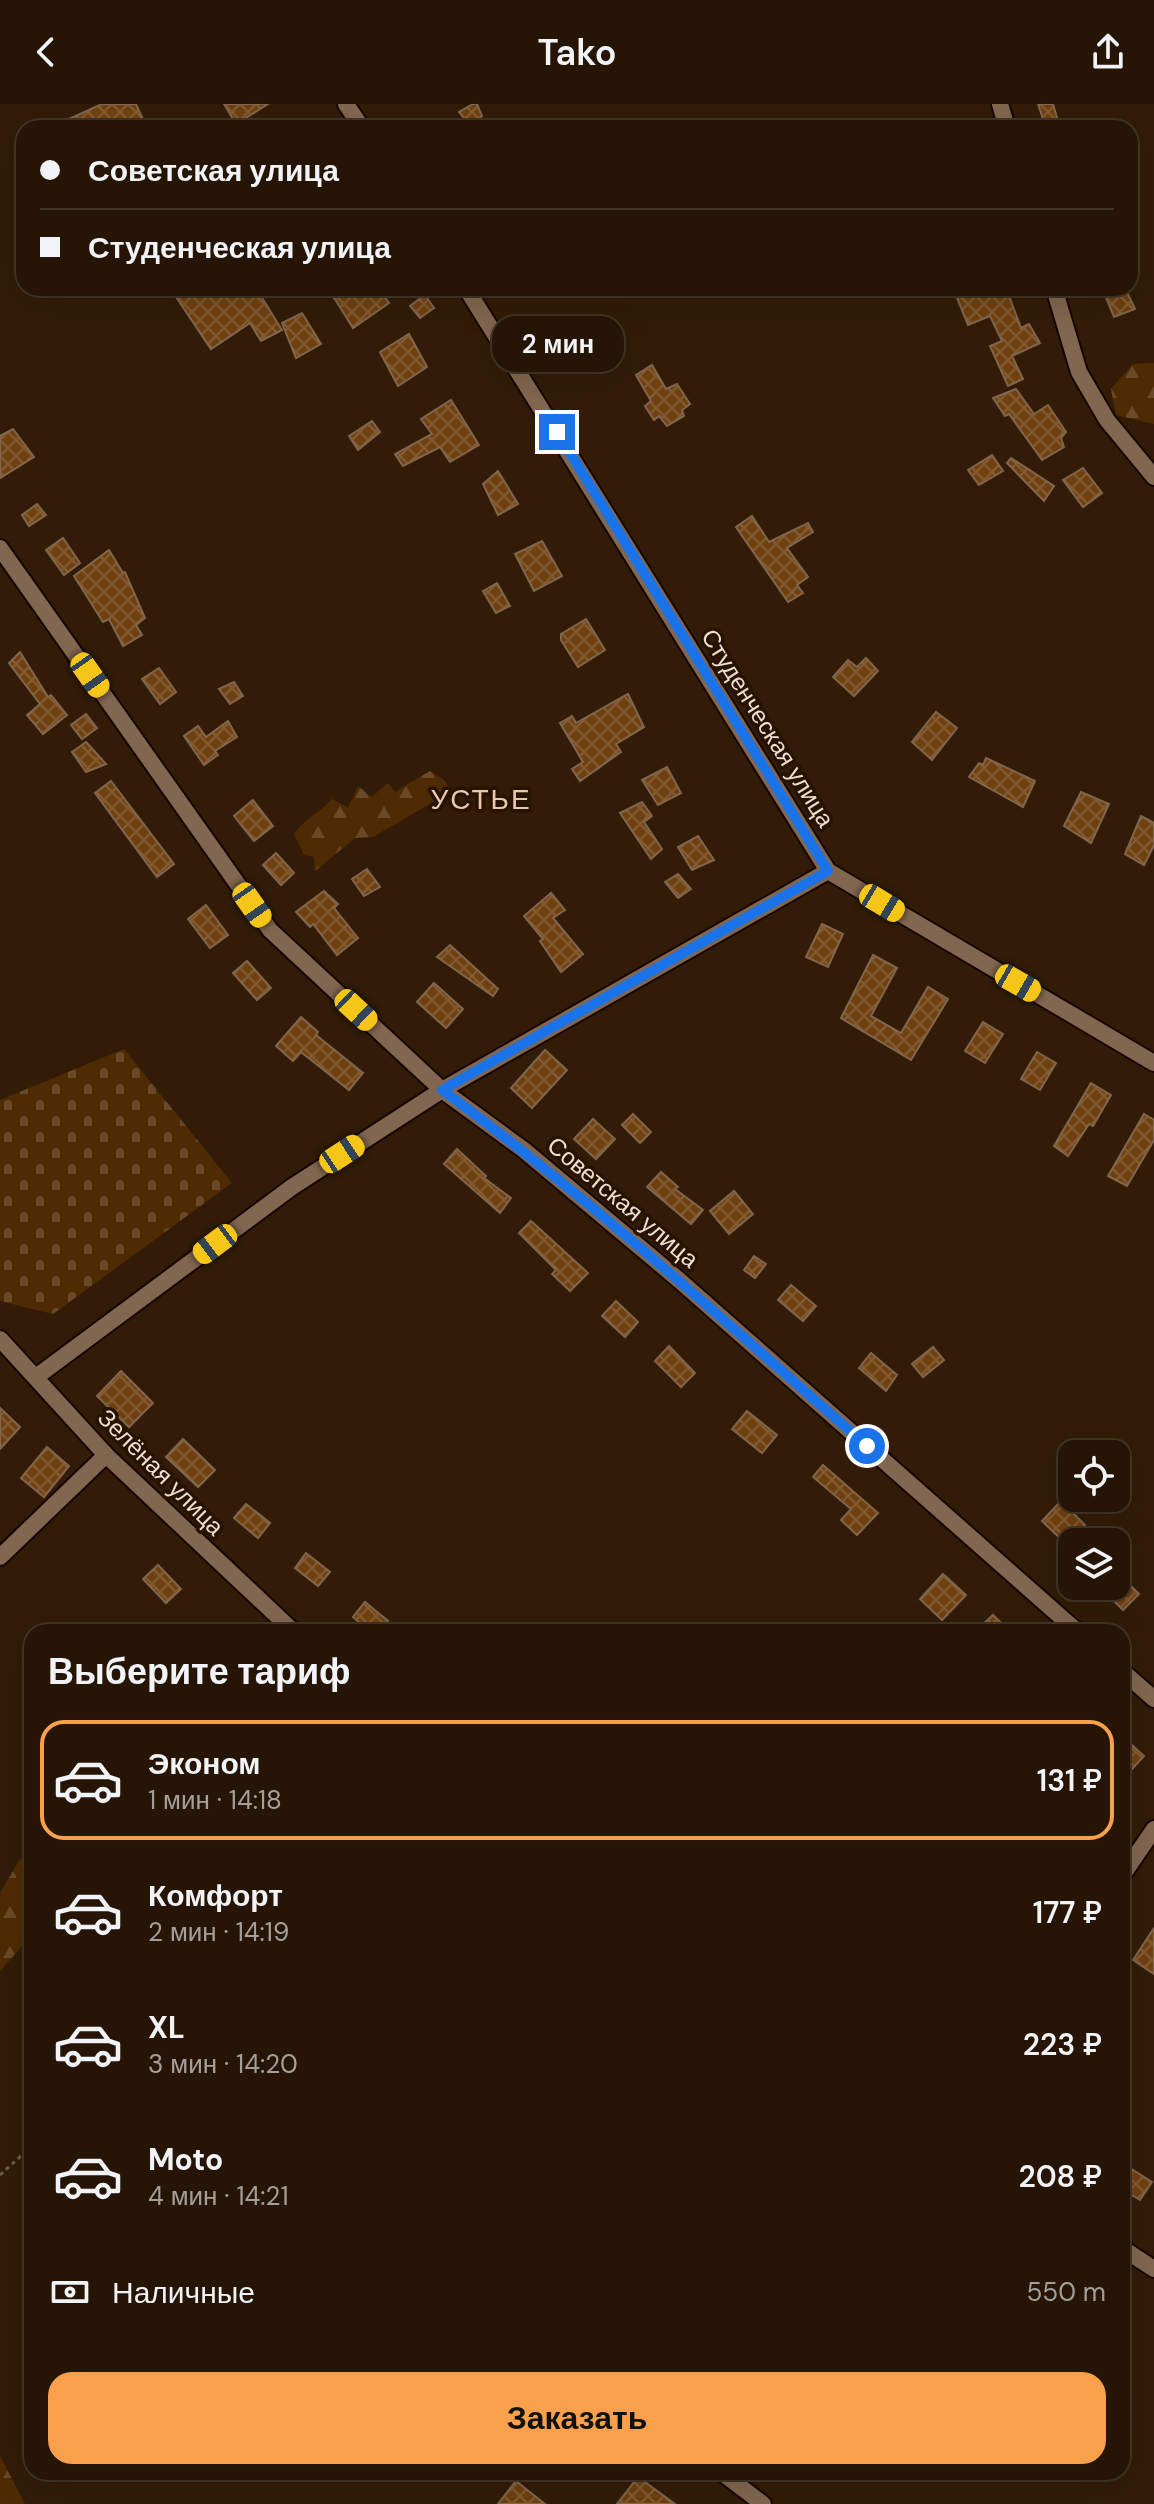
<!DOCTYPE html>
<html lang="ru">
<meta charset="utf-8">
<style>
body{margin:0;font-family:"DM Sans",sans-serif;background:#322213;color:#f1f3f6;height:100vh;display:flex;flex-direction:column;font-size:30px;white-space:nowrap}
*{box-sizing:border-box;margin:0}
p{font-size:26px;color:#a49f9a}
.icon{flex:none;width:44px;height:44px;fill:none;stroke:currentColor;stroke-width:2;stroke-linecap:round;stroke-linejoin:round}
.map{position:relative;flex:1;overflow:hidden}
.drawer{position:absolute;left:24px;top:1520px;width:1106px;height:856px;display:flex;flex-direction:column;background:#261505;border-radius:24px;box-shadow:0 8px 32px #0002,0 0 0 2px #423427}
.drawer>*{flex:none}
.hud{position:absolute;left:16px;top:16px;width:1122px;height:176px;border-radius:24px;box-shadow:0 8px 32px #0002,0 0 0 2px #423427;display:grid;align-content:center;height:176px;padding:0 24px;background:#261505}
.controls{position:absolute;left:1058px;top:1336px;display:grid;gap:16px}
.controls a{display:grid;place-items:center;width:72px;height:72px;border-radius:16px;background:#261505;box-shadow:0 8px 32px #0002,0 0 0 2px #423427;font-size:40px}
.end{position:absolute;width:36px;height:36px;margin:-18px;border:10px solid #1a73e8;background:#fff;box-shadow:0 0 0 4px #fff}
.from{border-radius:50%}
.bubble{position:absolute;height:56px;border-radius:24px;background:#261505;box-shadow:0 8px 32px #0002,0 0 0 2px #423427;font-size:26px;font-weight:600;line-height:56px;text-align:center}
.car{position:absolute;width:24px;height:48px;margin:-24px -12px;border-radius:10px;box-shadow:0 0 6px 2px #0007;background:linear-gradient(#f5c518 24%,#345 0 40%,#f5c518 0 76%,#345 0 86%,#f5c518 0)}
.hud b{display:flex;align-items:center;gap:28px;height:76px;font-size:30px}
.hud b+b{border-top:2px solid #423427}
.hud i{width:20px;height:20px;background:#f1f3f6}
ul{padding:0;list-style:none}
li{display:flex;align-items:center;gap:24px;height:120px;margin:0 16px 12px;padding:0 8px;border:4px solid transparent;border-radius:24px}
li div{flex:1}
li b{display:block;font-size:30px}
li em{font-style:normal;font-weight:600}
li.selected{border-color:#f9a04c}
li>.icon{width:72px;height:72px;stroke-width:1.5}
h2{padding:0 24px;font-size:36px;line-height:96px}
.pay{display:flex;align-items:center;gap:20px;height:88px;padding:0 24px;font-size:30px}
.pay p{margin-inline-start:auto}
.action{display:flex;gap:16px;margin-top:auto;padding:16px 24px}
.action a{flex:1;height:92px;border-radius:24px;background:#f9a04c;color:#111;font-size:32px;font-weight:600;line-height:92px;text-align:center}
header{display:flex;justify-content:space-between;align-items:center;height:104px;padding:0 24px;background:#261505;font-size:36px;font-weight:600}
.map>svg:first-child{display:block}
.forest{fill:url(#forest-firs)}
.cemetery{fill:url(#cemetery-stones)}
.building{fill:url(#building-cross-hatch);stroke:#81664f;stroke-width:2}
.lines{fill:none;stroke-linecap:round;stroke-linejoin:round}
.street-casing{stroke:#190500;stroke-width:20}
.path{stroke:#6e5a47;stroke-width:3;stroke-dasharray:4 4;stroke-linecap:butt}
.street{stroke:#826750;stroke-width:16}
.route{stroke:#1a73e8;stroke-width:10}
.labels{text-anchor:middle;dominant-baseline:central;stroke-width:7;stroke-linejoin:round;paint-order:stroke}
.street-label{font-size:24px;fill:#eedfd2;stroke:#281200}
.quarter-label{font-size:28px;letter-spacing:2px;fill:#e8c9b0;stroke:#281200}
</style>
<header><svg class="icon" aria-label="back" viewBox="0 0 24 24"><path d="M15 5l-7 7 7 7"/></svg>Tako<svg class="icon" aria-label="share" viewBox="0 0 24 24"><path d="M12 15V3M7 8l5-5 5 5M5 13v7h14v-7"/></svg></header>
<div class="map">
<svg width="1154" height="2400" viewBox="0 0 1154 2400">
<defs>
<pattern id="forest-firs" width="22" height="20" patternUnits="userSpaceOnUse" patternTransform="scale(2)"><rect width="22" height="20" fill="#4f2b03"/><path d="M5 1l3.5 6h-7zM16 11l3.5 6h-7z" fill="#694927"/></pattern>
<pattern id="cemetery-stones" width="16" height="16" patternUnits="userSpaceOnUse" patternTransform="scale(2)"><rect width="16" height="16" fill="#4f2b03"/><path d="M2 7V4a2 2 0 0 1 4 0v3zM10 15v-3a2 2 0 0 1 4 0v3z" fill="#694927"/></pattern>
<pattern id="building-cross-hatch" width="8" height="8" patternUnits="userSpaceOnUse" patternTransform="scale(2)"><rect width="8" height="8" fill="#704110"/><path d="M0 0l8 8M0 8l8-8" fill="none" stroke="#855c32"/></pattern>
</defs>
<rect width="100%" height="100%" fill="#321c07"/>
<!-- forest -->
<g class="forest">
<polygon points="1154,259 1154,320 1116,311 1111,285 1133,260"/>
<path d="M430,667L444,676L452,687L373,733L355,734L315,767L314,753L304,751L294,730C305,714 320,709 332,695L348,704L358,682L372,693L388,679L395,688Z"/>
<polygon points="20,1755 32,1760 32,1831 0,1867 0,1789"/>
<polygon points="0,2352 25,2400 0,2400"/>
</g>
<!-- cemetery -->
<polygon class="cemetery" points="124,945 232,1079 53,1210 0,1197 0,996"/>
<!-- building -->
<g class="building">
<polygon points="102,0 136,0 145,20 136,24 49,24"/>
<polygon points="224,0 268,0 236,20"/>
<polygon points="473,0 477,0 482,12 469,20 459,8"/>
<polygon points="1038,0 1053,0 1060,24 1046,24"/>
<polygon points="170,184 256,184 282,226 261,237 250,219 211,245"/>
<polygon points="328,184 378,184 389,199 353,224"/>
<polygon points="953,184 1006,184 1021,224 1029,220 1040,239 1012,252 1023,275 1008,282 990,242 1002,237 990,212 968,221"/>
<polygon points="1102,184 1125,184 1135,205 1114,213"/>
<polygon points="425,191 434,204 420,214 410,202"/>
<polygon points="302,209 321,240 296,254 282,219"/>
<polygon points="409,230 427,263 398,282 380,248"/>
<polygon points="652,261 666,285 677,280 690,300 682,306 684,312 667,322 659,312 654,316 645,302 651,297 636,271"/>
<polygon points="1016,285 1034,310 1048,301 1066,328 1061,334 1064,343 1042,356 1009,310 1005,312 993,294"/>
<polygon points="451,296 479,341 450,358 440,343 403,362 395,350 432,330 421,315"/>
<polygon points="372,317 380,328 358,346 349,332"/>
<polygon points="13,325 34,353 0,374 0,332"/>
<polygon points="992,351 1003,367 979,381 968,366"/>
<polygon points="1011,354 1054,382 1044,397 1007,359"/>
<polygon points="1083,364 1102,389 1083,403 1063,376"/>
<polygon points="498,367 518,400 498,411 483,380"/>
<polygon points="37,400 46,411 29,422 22,411"/>
<polygon points="752,412 769,438 808,419 813,428 787,444 808,473 797,481 803,489 788,498 736,423"/>
<polygon points="63,434 80,459 64,471 46,446"/>
<polygon points="542,437 562,472 534,487 515,450"/>
<polygon points="109,446 123,469 125,468 145,514 136,521 142,531 123,542 109,515 103,518 74,472"/>
<polygon points="497,479 510,502 496,509 483,487"/>
<polygon points="586,515 605,546 578,563 561,536 561,530"/>
<polygon points="20,548 48,593 51,591 67,611 43,630 27,611 40,600 9,559"/>
<polygon points="866,554 878,567 854,592 833,573 848,556 857,563"/>
<polygon points="159,564 176,588 160,600 142,575"/>
<polygon points="234,578 243,592 230,600 219,585"/>
<polygon points="628,590 644,623 616,640 621,648 580,677 572,665 583,658 560,619 572,612 576,619"/>
<polygon points="936,608 957,624 932,656 912,638"/>
<polygon points="86,610 97,624 82,635 71,621"/>
<polygon points="228,617 237,633 215,647 218,651 204,661 184,632 198,622 206,633"/>
<polygon points="86,638 106,660 86,668 72,648"/>
<polygon points="986,654 1035,677 1023,703 969,673 979,659 983,661"/>
<polygon points="667,663 681,689 658,701 642,676"/>
<polygon points="111,677 174,760 157,773 95,689"/>
<polygon points="1081,688 1109,700 1091,739 1064,722"/>
<polygon points="253,696 273,722 254,737 234,712"/>
<polygon points="642,698 652,712 644,718 662,745 651,755 620,709"/>
<polygon points="1141,712 1154,719 1154,741 1144,761 1125,750"/>
<polygon points="698,732 714,756 692,766 678,743"/>
<polygon points="276,749 294,769 281,781 263,761"/>
<polygon points="367,765 380,783 364,792 352,775"/>
<polygon points="678,770 691,785 678,794 665,778"/>
<polygon points="324,787 338,800 334,804 358,834 337,851 313,820 310,823 296,808"/>
<polygon points="551,789 565,806 553,814 583,850 561,868 540,837 543,835 524,812"/>
<polygon points="206,801 228,831 210,844 188,815"/>
<polygon points="822,820 843,830 828,863 806,853"/>
<polygon points="450,841 498,885 493,892 437,853"/>
<polygon points="873,851 897,864 871,912 901,929 928,883 948,895 911,956 841,914"/>
<polygon points="247,857 271,884 257,896 233,869"/>
<polygon points="434,879 463,905 446,924 417,898"/>
<polygon points="301,913 318,928 316,931 363,969 349,986 301,948 293,957 276,942"/>
<polygon points="983,918 1003,930 985,959 965,947"/>
<polygon points="545,946 567,966 532,1004 511,984"/>
<polygon points="1037,948 1056,959 1040,986 1021,975"/>
<polygon points="1091,979 1111,991 1093,1022 1089,1020 1068,1052 1054,1042"/>
<polygon points="633,1010 651,1028 640,1039 622,1021"/>
<polygon points="1144,1010 1154,1016 1154,1036 1127,1082 1108,1072"/>
<polygon points="593,1015 615,1035 596,1055 574,1035"/>
<polygon points="457,1045 486,1072 484,1074 511,1094 500,1109 444,1060"/>
<polygon points="661,1068 678,1083 675,1085 703,1106 691,1120 647,1083"/>
<polygon points="734,1087 753,1110 729,1130 710,1107"/>
<polygon points="531,1117 588,1169 570,1187 552,1170 556,1166 519,1129"/>
<polygon points="754,1152 766,1160 755,1174 744,1166"/>
<polygon points="791,1181 816,1202 803,1217 778,1196"/>
<polygon points="616,1197 638,1218 625,1233 602,1212"/>
<polygon points="669,1242 695,1269 681,1283 655,1257"/>
<polygon points="933,1243 944,1256 923,1273 912,1260"/>
<polygon points="871,1249 897,1271 886,1287 859,1264"/>
<polygon points="121,1267 153,1299 129,1323 97,1292"/>
<polygon points="0,1304 20,1323 0,1345"/>
<polygon points="747,1307 777,1331 762,1349 732,1325"/>
<polygon points="183,1335 215,1366 198,1383 166,1353"/>
<polygon points="47,1343 69,1362 44,1393 21,1374"/>
<polygon points="823,1361 878,1409 857,1431 841,1416 851,1405 813,1373"/>
<polygon points="1061,1397 1085,1421 1066,1440 1042,1417"/>
<polygon points="246,1400 270,1419 258,1434 234,1414"/>
<polygon points="306,1449 330,1468 318,1482 295,1464"/>
<polygon points="158,1461 181,1485 166,1499 143,1475"/>
<polygon points="943,1470 966,1491 942,1516 920,1495"/>
<polygon points="1129,1480 1139,1490 1123,1506 1112,1495"/>
<polygon points="365,1498 388,1517 379,1528 370,1528 353,1513"/>
<polygon points="993,1511 1010,1528 975,1528"/>
<polygon points="1122,1632 1144,1652 1122,1676"/>
<polygon points="1154,1824 1154,1870 1133,1856"/>
<polygon points="1122,2059 1152,2078 1140,2096 1122,2085"/>
<polygon points="638,2373 675,2400 617,2400"/>
<polygon points="516,2377 545,2400 498,2400"/>
</g>
<g class="lines">
<!-- street casing -->
<g class="street-casing">
<g id="street">
<polyline points="346,0 362,24"/>
<polyline points="1000,0 1007,24"/>
<polyline points="466,184 828,767 1154,959"/>
<polyline points="1054,184 1079,268 1107,316 1154,373"/>
<polyline points="0,444 270,826 442,986 524,1046 679,1176 1078,1528"/>
<polyline points="0,1235 106,1351 294,1528"/>
<polyline points="36,1273 292,1083 442,986 828,767"/>
<polyline points="0,1453 106,1351"/>
<polyline points="1122,1567 1154,1595"/>
<polyline points="1122,1772 1154,1725"/>
<polyline points="1122,2144 1154,2165"/>
<polyline points="721,2368 763,2400"/>
</g>
</g>
<!-- path -->
<polyline class="path" points="0,2071 32,2042"/>
<!-- street -->
<use href="#street" class="street"/>
</g>
<g class="lines">
<!-- route -->
<path class="route" d="M557,328L828,767L442,986C591,1095 728,1220 867,1342"/>
</g>
<g class="labels">
<!-- street labels -->
<g class="street-label">
<text transform="translate(768 624) rotate(58)">Студенческая улица</text>
<text transform="translate(623 1098) rotate(40)">Советская улица</text>
<text transform="translate(161 1368) rotate(45)">Зелёная улица</text>
</g>
<!-- quarter labels -->
<g class="quarter-label">
<text x="481" y="695">УСТЬЕ</text>
</g>
</g>
</svg>
<div class="controls">
<a><svg class="icon" aria-label="locate" viewBox="0 0 24 24"><circle cx="12" cy="12" r="6"/><path d="M12 2v4M12 18v4M2 12h4M18 12h4"/></svg></a>
<a><svg class="icon" aria-label="layers" viewBox="0 0 24 24"><path d="M12 4l9 5-9 5-9-5zM3 14l9 5 9-5"/></svg></a>
</div>
<i class="end from" style="left:867px;top:1342px"></i>
<i class="end" style="left:557px;top:328px"></i>
<div class="bubble" style="left:492px;top:212px;width:132px">2 мин</div>
<i class="car" style="left:90px;top:571px;rotate:145deg"></i>
<i class="car" style="left:882px;top:799px;rotate:121deg"></i>
<i class="car" style="left:252px;top:801px;rotate:145deg"></i>
<i class="car" style="left:1018px;top:879px;rotate:120deg"></i>
<i class="car" style="left:356px;top:906px;rotate:133deg"></i>
<i class="car" style="left:342px;top:1050px;rotate:57deg"></i>
<i class="car" style="left:215px;top:1140px;rotate:233deg"></i>
<div class="hud">
<b><i class="from"></i>Советская улица</b>
<b><i></i>Студенческая улица</b>
</div>
<section class="drawer">
<h2>Выберите тариф</h2>
<ul>
<li class="selected"><svg class="icon" aria-label="car" viewBox="0 0 24 24"><path d="M5 17H2v-5l4-1 3-4h7l3 4 3 1v5h-3M9 17h6M6 11h13"/><circle cx="7" cy="17" r="2"/><circle cx="17" cy="17" r="2"/></svg><div><b>Эконом</b><p>1 мин · 14:18</p></div><em>131 ₽</em></li>
<li><svg class="icon" aria-label="car" viewBox="0 0 24 24"><path d="M5 17H2v-5l4-1 3-4h7l3 4 3 1v5h-3M9 17h6M6 11h13"/><circle cx="7" cy="17" r="2"/><circle cx="17" cy="17" r="2"/></svg><div><b>Комфорт</b><p>2 мин · 14:19</p></div><em>177 ₽</em></li>
<li><svg class="icon" aria-label="car" viewBox="0 0 24 24"><path d="M5 17H2v-5l4-1 3-4h7l3 4 3 1v5h-3M9 17h6M6 11h13"/><circle cx="7" cy="17" r="2"/><circle cx="17" cy="17" r="2"/></svg><div><b>XL</b><p>3 мин · 14:20</p></div><em>223 ₽</em></li>
<li><svg class="icon" aria-label="car" viewBox="0 0 24 24"><path d="M5 17H2v-5l4-1 3-4h7l3 4 3 1v5h-3M9 17h6M6 11h13"/><circle cx="7" cy="17" r="2"/><circle cx="17" cy="17" r="2"/></svg><div><b>Moto</b><p>4 мин · 14:21</p></div><em>208 ₽</em></li>
</ul>
<div class="pay"><svg class="icon" aria-label="cash" viewBox="0 0 24 24"><path d="M3 7h18v10H3z"/><circle cx="12" cy="12" r="2"/></svg>Наличные<p>550 m</p></div>
<div class="action"><a>Заказать</a></div>
</section>
</div>
